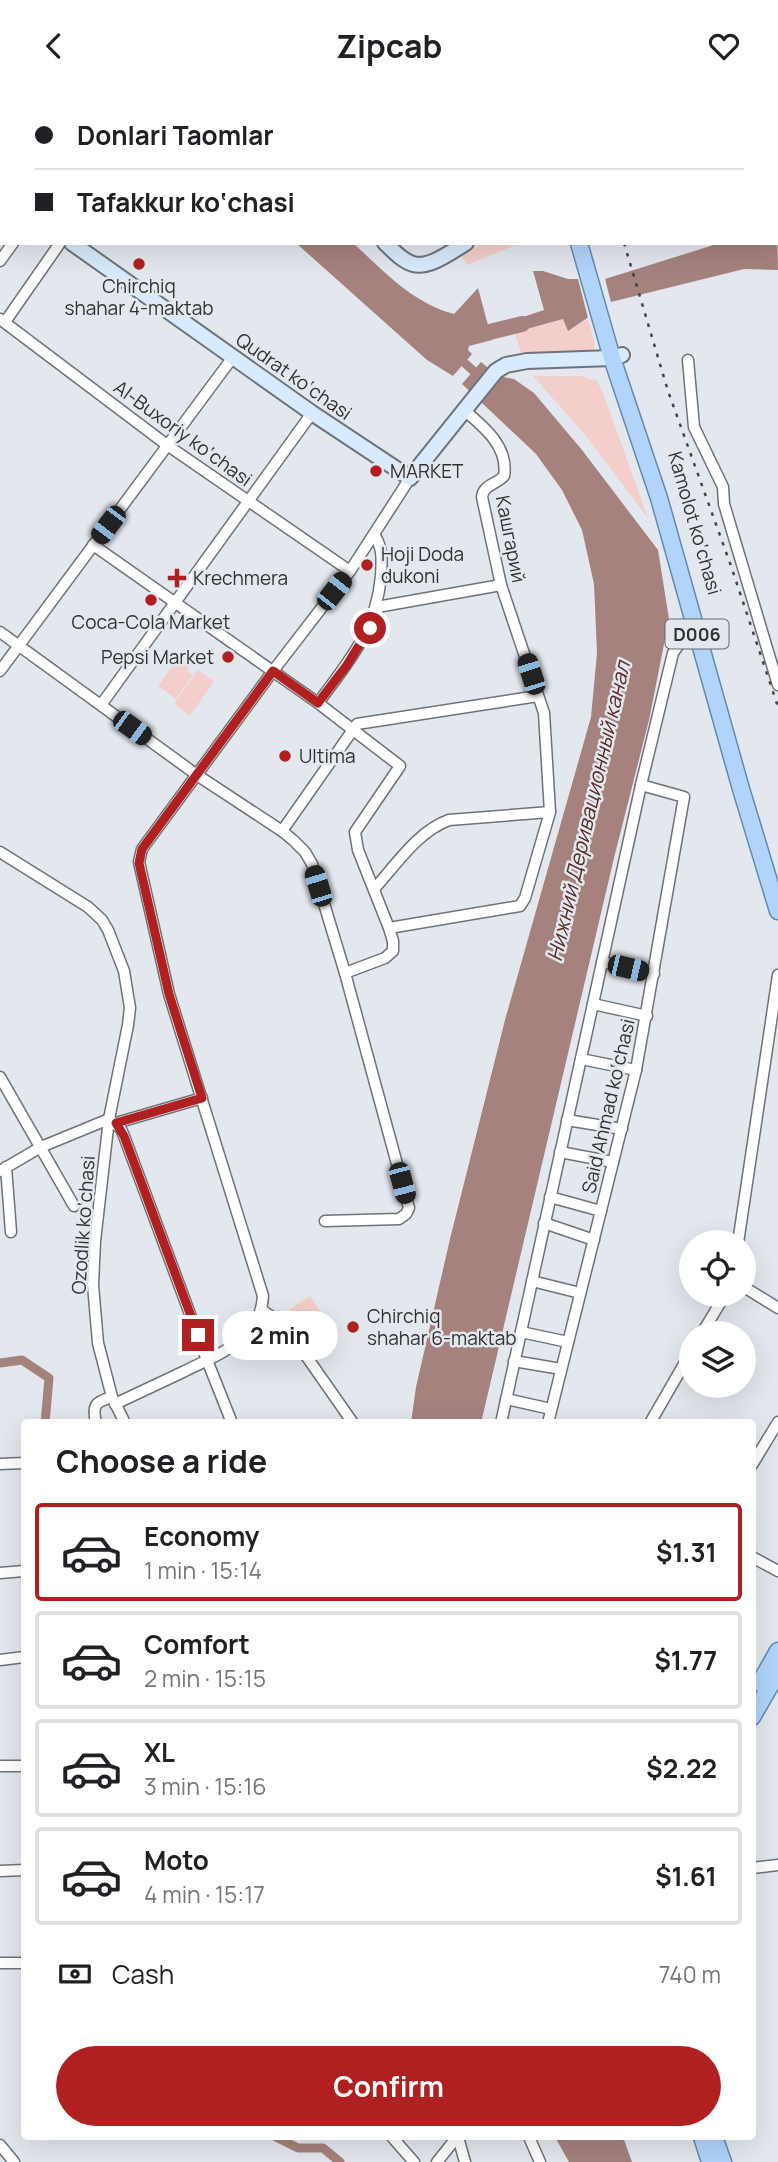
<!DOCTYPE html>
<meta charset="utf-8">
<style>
body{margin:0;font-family:Manrope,sans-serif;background:#f2f2f2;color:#202124;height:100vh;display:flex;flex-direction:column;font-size:26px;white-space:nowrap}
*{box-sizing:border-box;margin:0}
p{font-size:23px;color:#757577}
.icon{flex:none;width:38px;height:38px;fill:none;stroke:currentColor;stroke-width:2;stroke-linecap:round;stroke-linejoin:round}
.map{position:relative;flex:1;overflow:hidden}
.drawer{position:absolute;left:21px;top:1328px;width:735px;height:721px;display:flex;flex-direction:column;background:#fff;border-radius:7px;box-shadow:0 7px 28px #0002}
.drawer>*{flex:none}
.hud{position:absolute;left:0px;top:0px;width:779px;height:154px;box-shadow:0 7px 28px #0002;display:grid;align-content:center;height:154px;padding:0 35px;background:#fff}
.fabs{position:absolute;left:679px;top:1139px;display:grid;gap:14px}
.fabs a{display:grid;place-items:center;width:77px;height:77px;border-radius:50%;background:#fff;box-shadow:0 7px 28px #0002;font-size:35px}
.end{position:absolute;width:32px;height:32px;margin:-16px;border:9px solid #b12021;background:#fff;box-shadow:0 0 0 4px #fff}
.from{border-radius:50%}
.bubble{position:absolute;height:49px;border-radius:24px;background:#fff;box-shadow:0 7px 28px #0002;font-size:23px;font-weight:700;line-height:49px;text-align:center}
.car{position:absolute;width:21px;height:42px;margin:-21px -10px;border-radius:9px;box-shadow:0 0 5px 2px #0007;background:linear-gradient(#222 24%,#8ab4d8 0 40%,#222 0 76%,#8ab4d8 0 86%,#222 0)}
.hud b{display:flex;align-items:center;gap:24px;height:66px;font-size:26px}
.hud b+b{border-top:2px solid #e0e0e0}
.hud i{width:18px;height:18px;background:#202124}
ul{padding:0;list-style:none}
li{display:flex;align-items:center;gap:21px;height:98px;margin:0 14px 10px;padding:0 21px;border:4px solid #e0e0e0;border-radius:7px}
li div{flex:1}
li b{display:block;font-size:26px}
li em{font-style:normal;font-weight:700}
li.selected{border-color:#b12021}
li>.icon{width:63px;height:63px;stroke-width:1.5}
h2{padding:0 35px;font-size:32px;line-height:84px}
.pay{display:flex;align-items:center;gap:18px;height:77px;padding:0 35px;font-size:26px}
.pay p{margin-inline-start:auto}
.cta{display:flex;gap:14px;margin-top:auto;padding:14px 35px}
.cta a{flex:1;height:80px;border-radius:42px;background:#b12021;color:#fff;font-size:28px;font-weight:700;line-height:80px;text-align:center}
header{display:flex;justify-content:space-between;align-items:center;height:91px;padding:0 35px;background:#fff;font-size:32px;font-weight:700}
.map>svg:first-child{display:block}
.green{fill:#f3ceca}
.water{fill:#a5827e}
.pier{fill:#e3e8ee}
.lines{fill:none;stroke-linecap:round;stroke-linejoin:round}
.canal{stroke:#a5827e;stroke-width:9}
.river{stroke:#a5827e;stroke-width:16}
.street-casing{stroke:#6e7378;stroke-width:13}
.secondary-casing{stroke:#6e7378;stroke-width:18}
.primary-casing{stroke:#6289b3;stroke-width:19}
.street{stroke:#fff;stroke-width:10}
.secondary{stroke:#d8eafd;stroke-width:14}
.primary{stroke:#b1d4fb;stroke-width:16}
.rail{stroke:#434547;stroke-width:2.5;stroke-dasharray:3.5 7;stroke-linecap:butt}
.route{stroke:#b12021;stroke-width:9}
.poi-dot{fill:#b12021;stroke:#e3e8ee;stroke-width:2.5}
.labels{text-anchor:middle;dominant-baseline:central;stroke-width:5;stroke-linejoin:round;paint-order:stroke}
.shield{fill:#e3e8ee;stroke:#66696c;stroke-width:2}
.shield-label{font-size:18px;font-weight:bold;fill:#303234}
.poi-label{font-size:19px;fill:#303234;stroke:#e3e8ee;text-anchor:start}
.street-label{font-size:19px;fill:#303234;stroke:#e3e8ee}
.water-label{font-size:21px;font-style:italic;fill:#5a2925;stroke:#e3e8ee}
</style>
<header><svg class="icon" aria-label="back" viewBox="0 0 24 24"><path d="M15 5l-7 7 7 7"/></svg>Zipcab<svg class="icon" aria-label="heart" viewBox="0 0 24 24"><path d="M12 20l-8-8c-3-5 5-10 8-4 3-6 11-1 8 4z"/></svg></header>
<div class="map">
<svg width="778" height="2071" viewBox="0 0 778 2071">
<rect width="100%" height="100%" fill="#e3e8ee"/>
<!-- green -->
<g class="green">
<polygon points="485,152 520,152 467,174 461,163"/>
<polygon points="563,228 569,239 588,228 595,253 594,259 521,262 515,242"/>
<polygon points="533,285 581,285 597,290 603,302 648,427 587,346"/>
<polygon points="179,566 190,574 187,580 193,584 176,608 158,595"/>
<polygon points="198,579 214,590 190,625 174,613"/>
<polygon points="310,1205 335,1242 313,1256 289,1219"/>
</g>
<!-- water -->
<g class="water">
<polygon points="777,140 778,179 744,178 611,211 568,240 563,228 505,244 502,233 544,219 533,180 543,180 568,188 605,188 720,152 777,152"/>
<path d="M296,152H353C384,180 412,212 454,223L478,197L492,249L469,255L468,259L472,263L453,285L427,269Z"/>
<polygon points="481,271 498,285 514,288 534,302 582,359 658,459 669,528 649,629 614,767 481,1332 411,1332 416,1296 450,1148 505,929 591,626 597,562 594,493 582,439 562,399 536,363 462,293"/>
<polygon points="555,2046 623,2046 632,2071 569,2071"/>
</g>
<!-- pier -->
<polygon class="pier" points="577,184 604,184 612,215 589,231"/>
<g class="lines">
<!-- canal -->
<g class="canal">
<polyline points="457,265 480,286"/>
<polyline points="0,1272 22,1269 49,1287 45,1332"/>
<polyline points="276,2046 298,2057 323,2057 340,2071"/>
</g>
<!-- river -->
<polyline class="river" points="469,246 522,233"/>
<!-- street casing -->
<g class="street-casing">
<g id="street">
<polyline points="597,0 598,2"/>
<polyline points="0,170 13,152"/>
<polyline points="0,228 167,354 350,480"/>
<polyline points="5,231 60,152"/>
<polyline points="688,269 694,336 723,396 724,413 778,594"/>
<polyline points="93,454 318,612 400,675 355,741 358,759 389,837 393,850 393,860 385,867 345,882"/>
<polyline points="377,516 501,494"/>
<polyline points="0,541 197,684 282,740 293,749 305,761 312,773 345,882 409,1117 406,1123 399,1128 325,1130"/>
<polyline points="0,580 233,266"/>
<path d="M318,612C349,570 376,540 381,485C382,469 383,457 374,443"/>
<polyline points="101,614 312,322"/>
<polyline points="282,740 357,633 538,605"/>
<polyline points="0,761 88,816 102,829 108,839 124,880 130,917 128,934 109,1028 95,1150 93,1194 98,1252 112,1306 125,1332"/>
<path d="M374,798C396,774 418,740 449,729L550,721"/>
<path d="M389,837L520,815L525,807L550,721L544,622L501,494L482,406C483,394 497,393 504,385C509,356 484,336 464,319"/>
<polyline points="602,871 654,883"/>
<polyline points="593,913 647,925"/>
<polyline points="581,968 636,979"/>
<polyline points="0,986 74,1115"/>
<polyline points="109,1028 121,1038 124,1045 207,1269 232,1332"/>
<polyline points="567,1029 622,1038"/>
<polyline points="116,1032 202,1007"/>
<polyline points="560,1061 613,1071"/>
<polyline points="6,1076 11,1141"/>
<polyline points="0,1080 41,1056 109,1028"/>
<polyline points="550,1106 601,1120"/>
<polyline points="544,1132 594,1149"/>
<polyline points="738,1152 778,884"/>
<polyline points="532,1190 580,1202"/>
<polyline points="744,1196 778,1217"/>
<polyline points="262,1219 278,1230 295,1249 353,1332"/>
<polyline points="521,1241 568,1251"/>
<polyline points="702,1242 725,1204"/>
<polyline points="514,1270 561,1278"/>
<polyline points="506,1308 551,1318"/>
<path d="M115,1313C138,1302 162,1291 185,1280C205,1270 230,1260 246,1244C257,1233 262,1220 263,1205L169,903L139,771L142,758L273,580L350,480L410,387"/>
<path d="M96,1332C92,1314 95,1311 112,1306"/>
<polyline points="501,1332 641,694 673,562 682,549 700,543"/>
<polyline points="548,1332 636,979 684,706 641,694"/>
<polyline points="650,1332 691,1261"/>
<polyline points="0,1373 24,1372"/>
<polyline points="752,1374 778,1331"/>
<polyline points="752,1466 778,1480"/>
<polyline points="0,1482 24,1480"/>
<polyline points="0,1569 24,1566"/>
<polyline points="0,1675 24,1675"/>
<polyline points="752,1777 778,1774"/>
<polyline points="0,1780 24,1779"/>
<polyline points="0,1872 24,1872"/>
<polyline points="392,2046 414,2071"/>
<polyline points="458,2046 465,2071"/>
<polyline points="529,2046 540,2071"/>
<polyline points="0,2054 14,2071"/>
<polyline points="437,2071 457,2046"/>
</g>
</g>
<!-- secondary casing -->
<g class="secondary-casing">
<g id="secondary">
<polyline points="214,0 216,2"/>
<polyline points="0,102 2,103"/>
<polyline points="72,152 312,322 410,387 475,306 496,280 506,274 527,270 612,267 622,264"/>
<path d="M385,152C393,159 402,170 413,173C429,178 452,160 466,152"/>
</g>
</g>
<!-- primary casing -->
<g class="primary-casing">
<g id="primary">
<polyline points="529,0 530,2"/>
<polyline points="579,152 612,267 659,407 741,698 778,820"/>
<polyline points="760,1592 778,1560"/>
<polyline points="752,1626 778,1581"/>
<polyline points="702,2046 710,2071"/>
<polyline points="714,2046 723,2071"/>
</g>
</g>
<!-- street -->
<use href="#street" class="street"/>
<!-- secondary -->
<use href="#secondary" class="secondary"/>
<!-- primary -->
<use href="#primary" class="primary"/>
<!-- rail -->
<g class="rail">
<polyline points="563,0 564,2"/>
<polyline points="624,152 668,300 731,475 778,616"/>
</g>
</g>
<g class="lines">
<!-- route -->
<polyline class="route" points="198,1244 124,1045 116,1032 202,1007 169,903 139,772 142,758 273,580 318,612 347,574 370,537"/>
</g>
<!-- markers -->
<g class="poi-dot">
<circle cx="139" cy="173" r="7"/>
<circle cx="376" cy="380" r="7"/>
<circle cx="367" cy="474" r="7"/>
<path d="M173.5 476.5h7v7h7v7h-7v7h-7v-7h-7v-7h7z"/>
<circle cx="151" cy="509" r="7"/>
<circle cx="228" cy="566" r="7"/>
<circle cx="285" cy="665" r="7"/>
<circle cx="353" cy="1236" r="7"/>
</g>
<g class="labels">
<!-- shield labels -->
<rect class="shield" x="665.5" y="528.5" width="63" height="29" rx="5"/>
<g class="shield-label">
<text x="697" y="543">D006</text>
</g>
<!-- poi labels -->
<g class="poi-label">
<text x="139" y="195" text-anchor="middle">Chirchiq<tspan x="139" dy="22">shahar 4-maktab</tspan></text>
<text x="390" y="380">MARKET</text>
<text x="381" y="463">Hoji Doda<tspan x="381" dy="22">dukoni</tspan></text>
<text x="193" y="487">Krechmera</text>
<text x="151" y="531" text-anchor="middle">Coca-Cola Market</text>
<text x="214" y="566" text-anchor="end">Pepsi Market</text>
<text x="299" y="665">Ultima</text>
<text x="367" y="1225">Chirchiq<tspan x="367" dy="22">shahar 6-maktab</tspan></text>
</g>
<!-- street labels -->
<g class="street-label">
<text transform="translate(294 285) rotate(35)">Qudrat ko‘chasi</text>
<text transform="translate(183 342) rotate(36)">Al-Buxoriy ko‘chasi</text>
<text transform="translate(695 432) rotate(74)">Kamolot ko‘chasi</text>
<text transform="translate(511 448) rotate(79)">Кашгарий</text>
<text transform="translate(608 1015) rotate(-77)">Said Ahmad ko‘chasi</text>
<text transform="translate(83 1134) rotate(-86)">Ozodlik ko‘chasi</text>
</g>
<!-- water labels -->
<g class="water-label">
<text transform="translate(588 720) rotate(-77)">Нижний Деривационный канал</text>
</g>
</g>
</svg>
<div class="fabs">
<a><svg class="icon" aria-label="locate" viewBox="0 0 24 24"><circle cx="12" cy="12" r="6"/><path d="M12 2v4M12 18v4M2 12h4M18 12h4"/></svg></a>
<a><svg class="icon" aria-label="layers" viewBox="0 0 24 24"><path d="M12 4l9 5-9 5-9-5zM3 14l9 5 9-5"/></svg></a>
</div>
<i class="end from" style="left:370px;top:537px"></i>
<i class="end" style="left:198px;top:1244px"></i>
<div class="bubble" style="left:222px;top:1220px;width:116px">2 min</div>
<i class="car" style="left:108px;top:434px;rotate:217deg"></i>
<i class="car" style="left:334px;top:500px;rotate:38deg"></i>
<i class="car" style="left:531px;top:583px;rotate:342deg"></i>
<i class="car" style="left:132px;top:637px;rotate:126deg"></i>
<i class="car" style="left:318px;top:795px;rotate:343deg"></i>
<i class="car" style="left:628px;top:877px;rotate:103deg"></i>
<i class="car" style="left:402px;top:1092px;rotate:165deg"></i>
<div class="hud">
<b><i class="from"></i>Donlari Taomlar</b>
<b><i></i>Tafakkur ko‘chasi</b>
</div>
<section class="drawer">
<h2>Choose a ride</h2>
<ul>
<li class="selected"><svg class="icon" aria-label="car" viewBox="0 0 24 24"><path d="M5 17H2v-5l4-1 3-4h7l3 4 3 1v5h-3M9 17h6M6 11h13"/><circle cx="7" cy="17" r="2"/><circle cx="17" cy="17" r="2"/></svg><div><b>Economy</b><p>1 min · 15:14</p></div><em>$1.31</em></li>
<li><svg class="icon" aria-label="car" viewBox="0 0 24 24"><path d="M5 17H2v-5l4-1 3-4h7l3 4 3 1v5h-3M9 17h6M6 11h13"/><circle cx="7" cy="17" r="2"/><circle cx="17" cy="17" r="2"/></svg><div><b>Comfort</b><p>2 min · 15:15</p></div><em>$1.77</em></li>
<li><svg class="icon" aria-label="car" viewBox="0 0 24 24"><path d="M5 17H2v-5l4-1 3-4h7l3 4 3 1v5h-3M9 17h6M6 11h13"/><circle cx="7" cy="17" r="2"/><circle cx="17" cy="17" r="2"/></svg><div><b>XL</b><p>3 min · 15:16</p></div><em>$2.22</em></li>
<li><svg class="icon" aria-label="car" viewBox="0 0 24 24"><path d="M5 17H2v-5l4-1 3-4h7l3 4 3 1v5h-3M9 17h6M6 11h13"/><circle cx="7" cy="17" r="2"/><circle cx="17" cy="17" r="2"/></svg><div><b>Moto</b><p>4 min · 15:17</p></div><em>$1.61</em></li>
</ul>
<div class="pay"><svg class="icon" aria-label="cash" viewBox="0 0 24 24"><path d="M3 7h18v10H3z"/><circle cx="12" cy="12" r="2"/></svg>Cash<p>740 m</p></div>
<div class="cta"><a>Confirm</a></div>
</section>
</div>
